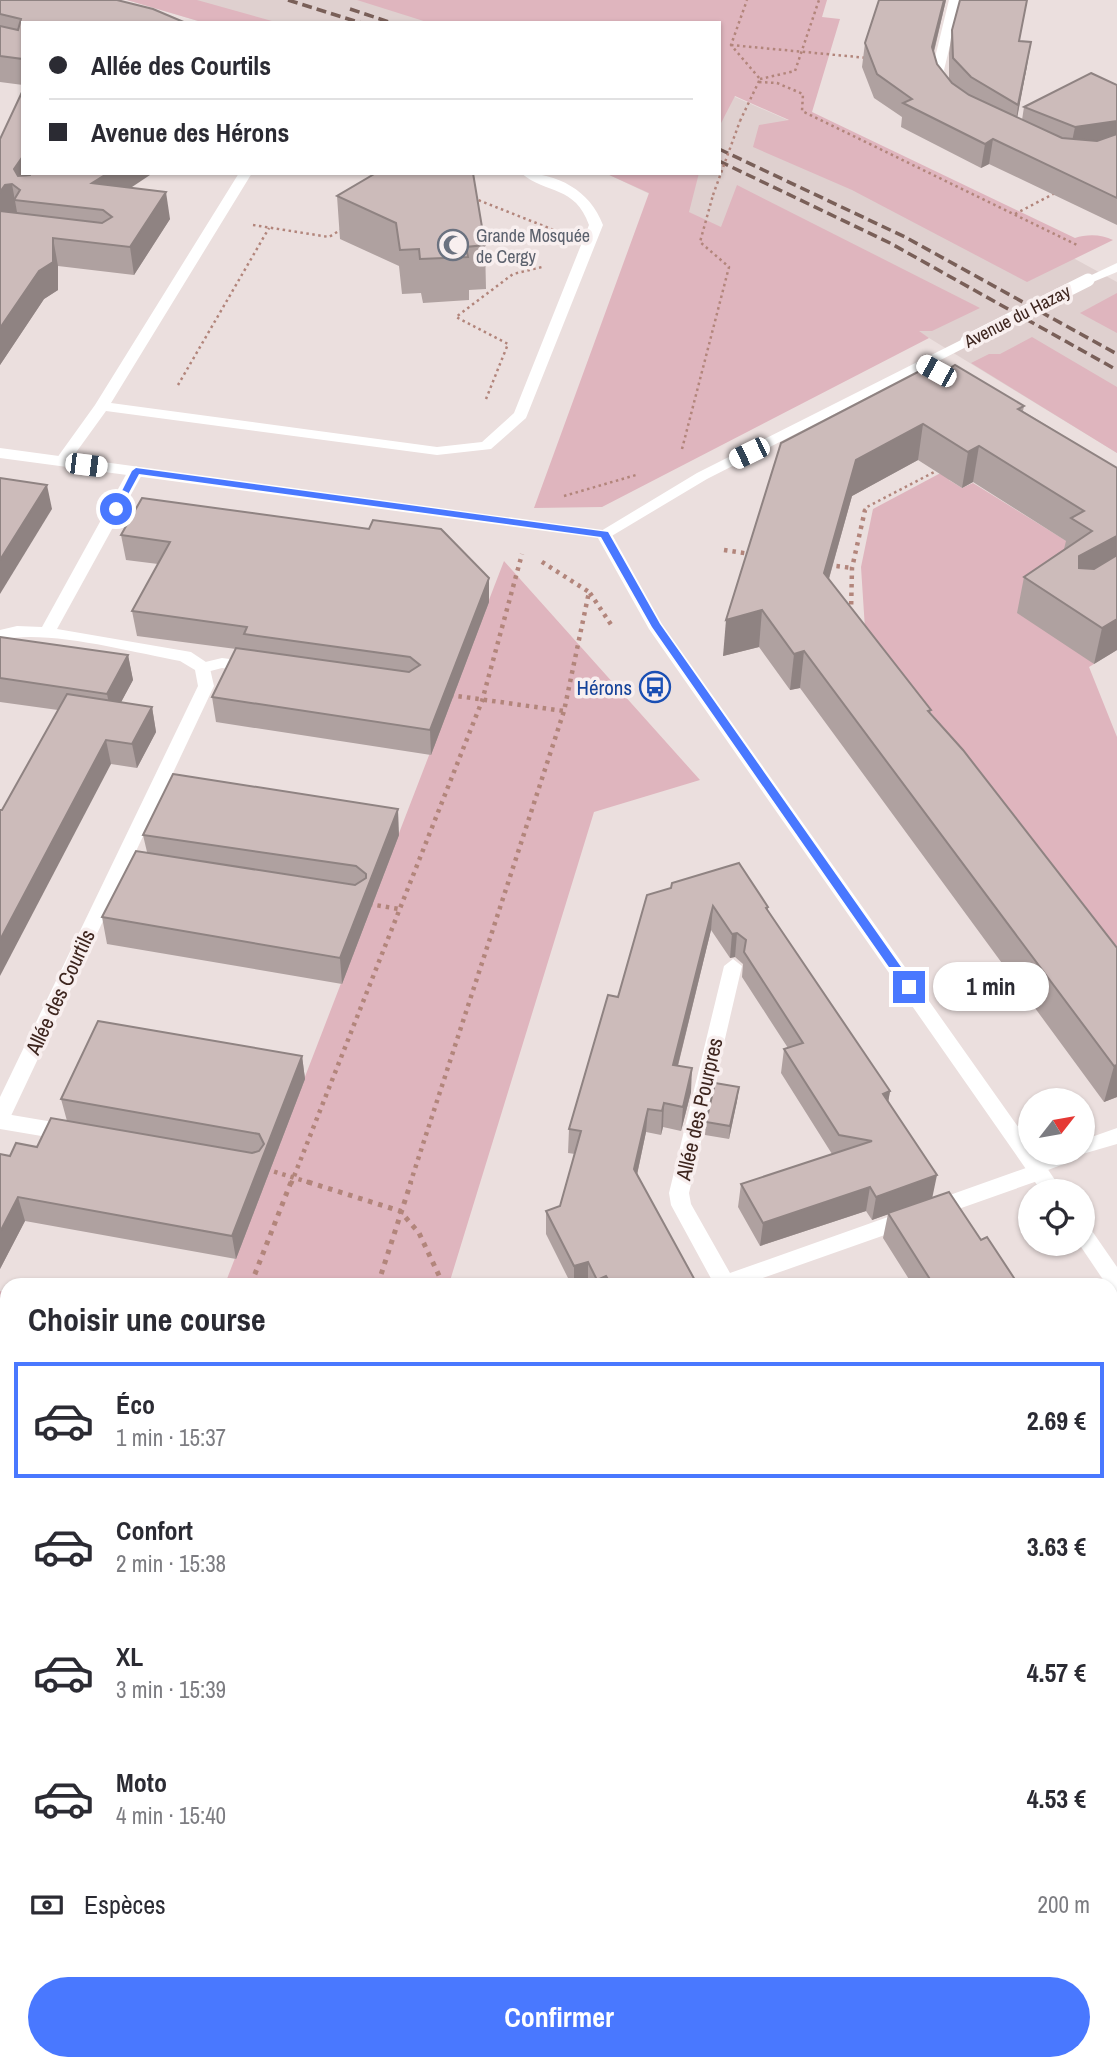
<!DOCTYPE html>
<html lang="fr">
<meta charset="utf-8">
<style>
body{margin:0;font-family:"Archivo Narrow",sans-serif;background:#f7f7f7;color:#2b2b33;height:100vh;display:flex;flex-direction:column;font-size:26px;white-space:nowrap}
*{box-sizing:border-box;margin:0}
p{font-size:23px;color:#7c7c81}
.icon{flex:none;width:38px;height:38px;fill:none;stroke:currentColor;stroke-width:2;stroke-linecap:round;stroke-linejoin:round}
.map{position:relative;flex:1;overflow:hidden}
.drawer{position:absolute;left:0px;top:1278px;width:1118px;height:793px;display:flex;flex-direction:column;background:#fff;border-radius:21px 21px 0 0;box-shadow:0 2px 5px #0004}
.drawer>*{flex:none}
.hud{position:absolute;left:21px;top:21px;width:700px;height:154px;border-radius:0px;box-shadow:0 2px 5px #0004;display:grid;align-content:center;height:154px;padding:0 28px;background:#fff}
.needle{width:46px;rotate:59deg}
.tools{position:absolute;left:1018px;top:1088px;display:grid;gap:14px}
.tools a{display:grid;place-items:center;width:77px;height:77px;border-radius:50%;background:#fff;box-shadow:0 2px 5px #0004;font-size:35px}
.end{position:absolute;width:32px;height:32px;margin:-16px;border:9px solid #4978ff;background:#fff;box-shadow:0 0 0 4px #fff}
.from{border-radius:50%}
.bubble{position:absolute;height:49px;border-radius:24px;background:#fff;box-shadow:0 2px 5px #0004;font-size:23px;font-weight:700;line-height:49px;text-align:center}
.car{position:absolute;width:21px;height:42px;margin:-21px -10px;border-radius:9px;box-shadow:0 0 5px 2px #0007;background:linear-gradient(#fff 24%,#345 0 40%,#fff 0 76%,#345 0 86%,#fff 0)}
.hud b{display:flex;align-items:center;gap:24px;height:66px;font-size:26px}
.hud b+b{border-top:2px solid #e1e1e2}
.hud i{width:18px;height:18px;background:#2b2b33}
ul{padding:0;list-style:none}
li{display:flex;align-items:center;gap:21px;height:116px;margin:0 14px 10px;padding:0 14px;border:4px solid transparent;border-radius:0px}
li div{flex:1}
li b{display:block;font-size:26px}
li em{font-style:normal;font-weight:700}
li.current{border-color:#4978ff}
li>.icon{width:63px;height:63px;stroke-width:1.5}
h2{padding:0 28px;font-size:32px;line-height:84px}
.pay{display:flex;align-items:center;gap:18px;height:77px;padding:0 28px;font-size:26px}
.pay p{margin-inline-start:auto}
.cta{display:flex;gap:14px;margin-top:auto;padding:14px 28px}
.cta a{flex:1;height:80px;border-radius:42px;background:#4978ff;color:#fff;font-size:28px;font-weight:700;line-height:80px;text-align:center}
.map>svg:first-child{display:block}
.built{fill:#dfd0cf}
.green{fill:#dfb5be}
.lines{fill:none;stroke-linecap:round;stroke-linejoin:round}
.path-far2{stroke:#b2857b;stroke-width:2.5;stroke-dasharray:2.5 3.5;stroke-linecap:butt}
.path-far1{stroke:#b2857b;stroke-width:4.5;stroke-dasharray:3.5 5;stroke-linecap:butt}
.path{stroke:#b2857b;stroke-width:5;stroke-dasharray:4.5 6;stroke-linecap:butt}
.service{fill:#fff;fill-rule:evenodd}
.minor{fill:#fff;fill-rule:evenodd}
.tertiary{fill:#fff;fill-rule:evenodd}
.rail{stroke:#795f58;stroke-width:3.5;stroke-dasharray:10 5;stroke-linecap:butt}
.path-bridge{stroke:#b2857b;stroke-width:2.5;stroke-dasharray:2.5 3.5;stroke-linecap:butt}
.minor-bridge{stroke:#fff;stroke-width:13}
.wall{fill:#afa1a0}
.shaded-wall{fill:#8f8382}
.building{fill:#ccbbba;stroke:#8f8382;stroke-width:2}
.route{fill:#4978ff}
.labels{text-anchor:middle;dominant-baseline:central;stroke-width:7;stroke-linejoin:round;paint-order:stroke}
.far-worship-label{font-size:18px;fill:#5b616d;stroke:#f8efef;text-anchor:start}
.far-street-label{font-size:18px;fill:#3d251e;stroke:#f8efef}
.transit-label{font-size:21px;fill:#164399;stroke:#f8efef;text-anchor:end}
.street-label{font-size:21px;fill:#3d251e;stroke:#f8efef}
</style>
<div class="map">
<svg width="1117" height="2070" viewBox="0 0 1117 2070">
<rect width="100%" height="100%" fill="#ebdfde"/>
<!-- built -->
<g class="built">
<polygon points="127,0 740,0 711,23 205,23"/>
<polygon points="719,90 849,147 1013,225 1117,282 1117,453 929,338 769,250 605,173 719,173"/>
</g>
<!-- green -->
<g class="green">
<polygon points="127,0 197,0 279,23 205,23"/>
<path d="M357,0H827L822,17L840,19L812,112L1075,238C1086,234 1102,234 1113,240L1027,282L852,190L753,147L759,125L789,120L735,96L719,127V23H430Z"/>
<polygon points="605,173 699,173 689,212 721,227 737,185 980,308 932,331 919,331 929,338 602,507 534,508 649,193"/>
<polygon points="1117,293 1117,333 1080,313"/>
<polygon points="1032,337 1117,387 1117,453 971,363 989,354 1000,354"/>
<polygon points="950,468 949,480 962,488 973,483 1076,547 1094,664 1089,667 1117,737 1117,948 865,629 861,567 873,509"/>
<polygon points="504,561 700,780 594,812 449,1284 225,1284"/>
<polygon points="0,1291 7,1293 7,2063 208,2063 206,2070 0,2070"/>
</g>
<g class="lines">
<!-- path-far2 -->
<g class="path-far2">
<polyline points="731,45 868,58"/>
<polyline points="760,79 795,71 819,0"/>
<polyline points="759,82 777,83 803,94 802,111 1079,246"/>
<polyline points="740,121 760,79 731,45 747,0"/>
<polyline points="473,198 559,232"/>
<polyline points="1015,214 1057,192"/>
<polyline points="253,225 329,237 342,229"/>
<polyline points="178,385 269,228"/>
<polyline points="486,399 508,344 456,317 513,274 542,267"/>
<polyline points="682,449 729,267 700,242 713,195"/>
<polyline points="564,496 636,475"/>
<polyline points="864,511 865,508 940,469"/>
</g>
<!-- path-far1 -->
<g class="path-far1">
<polyline points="724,550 750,554"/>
<polyline points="828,565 852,568"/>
<polyline points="590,593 612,626"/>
<polyline points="851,613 852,568 865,510"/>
<polyline points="450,695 564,711"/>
<polyline points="369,904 399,909"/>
<polyline points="266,1169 314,1184"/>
<polyline points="291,1184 482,701 522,554"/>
<polyline points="410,1184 564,711 589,592 539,560"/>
</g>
<!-- path -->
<g class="path">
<polyline points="308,1182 400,1211 419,1233 443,1284"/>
<polyline points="251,1284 291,1182"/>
<polyline points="378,1284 411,1182"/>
<polyline points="1111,1719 1117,1714"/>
<polyline points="0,1950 7,1931"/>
<polyline points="143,2070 145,2063"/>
</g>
<!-- service -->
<g class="service">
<path d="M239,173H252L111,403L437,447L482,442L514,413L589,225C575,185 547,195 521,173C557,173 590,190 603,225L526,418L491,449L437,455L106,411L67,465H57L54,462L95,405Z"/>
<polygon points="222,658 253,662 261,667 253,672 222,668 203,673 195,668 197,664"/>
<polygon points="733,959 742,966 689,1193 691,1204 730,1273 1026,1168 1028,1160 1047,1153 1083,1153 1083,1140 1117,1128 1117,1144 1079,1155 1077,1159 1048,1170 1046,1178 746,1284 714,1284 671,1205 669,1193 724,966"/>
<polygon points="0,1113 71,1125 78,1127 81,1133 78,1139 71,1141 0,1129"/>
<polygon points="1111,1933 1117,1936 1117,1970 1111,1968"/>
<polygon points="587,2063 616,2063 618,2070 590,2070"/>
<polygon points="678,2063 710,2063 707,2070 676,2070"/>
</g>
<!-- minor -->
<g class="minor">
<polygon points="949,0 961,0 944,70 950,90 944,94 938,90 932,70"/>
<polygon points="1117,263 1117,272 1088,284 1081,280"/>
<polygon points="967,337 972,338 972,344 707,479 610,537 598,537 596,534 697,473"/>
<path d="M136,466L144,471L57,629L191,652L209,664L214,686L10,1118L7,1123L0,1126V1097L198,686L195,670L180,661C130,652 48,629 0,640V630L17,626L42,627L128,471Z"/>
</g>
<!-- tertiary -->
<g class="tertiary">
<polygon points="0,448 610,531 662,624 1031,1145 1031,1153 1037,1153 1063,1192 1042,1192 649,629 598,538 0,458"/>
<polygon points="1083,1226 1090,1228 1117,1267 1117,1293 1111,1291 1111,1284 1106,1284 1079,1244 1083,1244"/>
</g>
<!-- rail -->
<g class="rail">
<polyline points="288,0 361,23"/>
<polyline points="350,9 392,23"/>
<polyline points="719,149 905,237 1117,354"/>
<polyline points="719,161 890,243 1117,370"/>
</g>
<!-- path-bridge -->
<polyline class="path-bridge" points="713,195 740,121"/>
<!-- minor-bridge -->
<polyline class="minor-bridge" points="967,341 1088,280"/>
</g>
<!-- wall -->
<g class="wall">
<polygon points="0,0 117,0 23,23 23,85 0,82"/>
<polygon points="879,0 946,0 934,52 937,64 949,80 949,53 952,30 1020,41 1027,66 1017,117 1022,120 1024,107 1117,85 1117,225 989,164 981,168 901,127 902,117 874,98 862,67 865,43"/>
<polygon points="0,139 23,173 131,188 170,219 134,275 58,266 58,290 44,299 0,365"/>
<polygon points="337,196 485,245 486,289 469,290 469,300 423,303 421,293 402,294 399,266 340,239"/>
<polygon points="1024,406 1023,411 1117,468 1117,650 1094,664 1017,613 1024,577 1064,549 1066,541 973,482 962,488 918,460 852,496 829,579 931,710 930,713 1117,948 1117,1097 1104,1102 800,688 790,690 759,647 723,656 781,443"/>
<polygon points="121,535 489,578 489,602 431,755 216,722 212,697 236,649 137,636 132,611 158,564 126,560"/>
<polygon points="0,637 128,655 133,680 121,702 152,707 156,732 137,768 111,764 2,810 58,710 0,702"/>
<polygon points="143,835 399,835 342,984 107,944 102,917 147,852"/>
<polygon points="647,895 768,907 768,911 890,1091 888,1102 932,1198 981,1240 1018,1284 912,1284 883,1238 888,1214 872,1220 866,1211 760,1246 738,1207 741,1184 832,1154 781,1073 784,1049 788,1048 742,977 743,964 735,957 730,958 711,930 678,1066 691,1092 681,1131 663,1127 661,1135 646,1132 637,1175 697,1284 571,1284 546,1234 546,1211 560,1206 575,1154 568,1153 569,1129 618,997"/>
<polygon points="302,1056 305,1079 236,1259 25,1221 0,1269 10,1156 37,1147 67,1121 61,1099"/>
<polygon points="739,1087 737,1101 729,1139 705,1135 706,1122"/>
<polygon points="1117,1778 1117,1855 1111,1856 1111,1780"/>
</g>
<!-- shaded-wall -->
<g class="shaded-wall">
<polygon points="944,0 946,0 929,71 932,47"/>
<polygon points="1031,42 1027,66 1015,129 1018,105"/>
<polygon points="1117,121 1117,144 1070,151 1075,127"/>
<polygon points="993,139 989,164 981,168 985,144"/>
<polygon points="23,156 23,173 35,173 21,193 14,169"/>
<polygon points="108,173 153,173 99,209 92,183"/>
<polygon points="12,184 17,212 10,212 0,227 0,192 5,185"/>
<polygon points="166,192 170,219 134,275 130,247"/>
<polygon points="53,238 58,266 58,290 44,299 0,365 0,328"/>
<polygon points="923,424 918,460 852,496 820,610 824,573 856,460"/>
<polygon points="979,446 973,482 962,488 968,452"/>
<polygon points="47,485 52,509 0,594 0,560"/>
<polygon points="1117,536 1117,563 1072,593 1079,556"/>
<polygon points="489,578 489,602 431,755 430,730"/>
<polygon points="762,610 759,647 723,656 726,620"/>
<polygon points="1117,619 1117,650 1094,664 1102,628"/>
<polygon points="804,651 800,688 790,690 794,654"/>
<polygon points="128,655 133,680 112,719 107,694"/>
<polygon points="152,707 156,732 137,768 132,744"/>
<polygon points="106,740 111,764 0,976 0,940"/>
<polygon points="398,809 399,835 342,984 340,958"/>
<polygon points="713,906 711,930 672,1089 673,1065"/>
<polygon points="737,933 735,957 730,958 732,934"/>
<polygon points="302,1056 305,1079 236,1259 232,1236"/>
<polygon points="1117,1065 1117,1097 1104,1102 1114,1066"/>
<polygon points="692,1068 691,1092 681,1131 683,1107"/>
<polygon points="739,1087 737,1101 729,1139 730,1126"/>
<polygon points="890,1091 886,1115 883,1094"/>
<polygon points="664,1103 663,1127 661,1135 662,1111"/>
<polygon points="648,1109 646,1132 633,1193 634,1169"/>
<polygon points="937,1175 932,1199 872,1220 876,1197"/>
<polygon points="870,1187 866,1211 760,1246 763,1223"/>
<polygon points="18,1197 25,1221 0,1269 0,1232"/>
<polygon points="588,1262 588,1284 574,1284 574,1266"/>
<polygon points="606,1276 606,1284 597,1284 597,1280"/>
<polygon points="1117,1617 1117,1636 1111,1638 1111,1621"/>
<polygon points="409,2063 416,2063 414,2070 407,2070"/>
<polygon points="940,2063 953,2063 945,2070 932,2070"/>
</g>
<!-- building -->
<g class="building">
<polygon points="0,0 117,0 153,9 186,23 23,23 23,59 0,56 0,26 18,30 21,19 0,14"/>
<polygon points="879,0 944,0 932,47 937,64 952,83 969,95 1062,138 1097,141 1117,134 1117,198 993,139 985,144 903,103 912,99 877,74 865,43"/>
<polygon points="960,0 1027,0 1019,41 1031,42 1018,105 971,77 953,58 952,30"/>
<polygon points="1091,73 1117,85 1117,121 1075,127 1024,107"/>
<polygon points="23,90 23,156 14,169 18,176 30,175 31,173 108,173 92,183 166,192 130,247 53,238 53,262 39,271 0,328 0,211 102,223 112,217 103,210 14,200 20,190 12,184 5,185 0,192 0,139"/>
<polygon points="376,173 473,173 485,245 466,247 468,257 420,259 419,249 400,250 396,223 337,196"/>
<polygon points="939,361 950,368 955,365 1024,406 1018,409 1117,468 1117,536 1079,556 1079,568 1094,569 1117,555 1117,619 1102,628 1024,577 1092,531 1071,518 1084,511 979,446 968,452 923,424 856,460 824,573 931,710 928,711 963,750 1117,948 1117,1065 1114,1066 804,651 794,654 762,610 726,620 781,443"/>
<polygon points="0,478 47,485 0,560"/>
<polygon points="142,498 369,529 373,520 441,529 489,578 430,730 212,697 236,648 409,672 420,665 410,657 244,634 247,627 132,611 170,542 121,535"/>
<polygon points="0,637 128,655 107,694 0,678"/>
<polygon points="67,694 152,707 132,744 106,740 0,940 0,810 2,810"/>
<polygon points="173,774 398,809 340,958 102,917 136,851 355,885 366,878 366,874 356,866 143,835"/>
<polygon points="739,863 768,907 766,908 890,1091 883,1094 937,1175 876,1197 870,1187 763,1223 741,1184 872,1141 839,1135 784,1049 803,1043 744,952 746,940 737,933 732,934 713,906 673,1065 692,1068 683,1107 664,1103 662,1111 648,1109 634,1169 697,1284 611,1284 606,1276 597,1280 588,1262 574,1266 546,1211 560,1206 581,1131 569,1129 608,995 618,997 647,895 671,888 672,883"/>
<polygon points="98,1021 302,1056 232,1236 18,1197 0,1232 0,1154 10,1156 16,1143 37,1147 51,1118 252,1153 259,1151 264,1144 259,1134 61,1099"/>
<polygon points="715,1083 739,1087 730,1126 706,1122"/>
<polygon points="949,1192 981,1240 987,1237 1018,1284 933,1284 888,1213"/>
<polygon points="824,1281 826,1284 814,1284"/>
<polygon points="1111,1451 1117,1459 1117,1617 1112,1619"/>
<polygon points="1117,1778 1117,1839 1111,1839 1111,1780"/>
<polygon points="275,2063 409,2063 407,2070 273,2070"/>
<polygon points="755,2063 795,2063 798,2068 804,2063 940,2063 932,2070 746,2070"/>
</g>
<!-- route -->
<polygon class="route" points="136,468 608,532 660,624 913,984 913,990 905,990 652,627 601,537 139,474 119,511 112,511 132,471"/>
<!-- icons -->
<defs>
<g id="mosque-ring" transform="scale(1.575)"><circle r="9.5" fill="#f8efef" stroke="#6b7280" stroke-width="1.5"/><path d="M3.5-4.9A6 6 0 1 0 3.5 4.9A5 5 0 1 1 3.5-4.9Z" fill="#6b7280"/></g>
<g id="bus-ring" transform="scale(1.575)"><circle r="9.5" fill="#f8efef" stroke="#1a4fb4" stroke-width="1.5"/><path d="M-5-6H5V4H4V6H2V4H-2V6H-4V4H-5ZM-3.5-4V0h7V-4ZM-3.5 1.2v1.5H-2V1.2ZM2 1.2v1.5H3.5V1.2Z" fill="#1a4fb4"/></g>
</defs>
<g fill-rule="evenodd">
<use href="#mosque-ring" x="453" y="245"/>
<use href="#bus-ring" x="655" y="687"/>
</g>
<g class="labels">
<!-- far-worship labels -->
<g class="far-worship-label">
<text x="476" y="235">Grande Mosquée<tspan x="476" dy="21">de Cergy</tspan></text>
</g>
<!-- far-street labels -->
<g class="far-street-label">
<text transform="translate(1017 316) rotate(-27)">Avenue du Hazay</text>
</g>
<!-- transit labels -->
<g class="transit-label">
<text x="632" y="687">Hérons</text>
</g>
<!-- street labels -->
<g class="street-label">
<text transform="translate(60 992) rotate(-65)">Allée des Courtils</text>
<text transform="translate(699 1109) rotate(-77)">Allée des Pourpres</text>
</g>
</g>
</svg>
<div class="tools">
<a><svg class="needle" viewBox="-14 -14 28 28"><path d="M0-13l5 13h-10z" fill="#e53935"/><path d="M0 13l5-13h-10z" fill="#7c7c81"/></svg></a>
<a><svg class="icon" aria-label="locate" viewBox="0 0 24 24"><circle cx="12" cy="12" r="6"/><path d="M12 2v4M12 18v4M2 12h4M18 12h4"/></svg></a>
</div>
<i class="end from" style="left:116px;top:509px"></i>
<i class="end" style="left:909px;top:987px"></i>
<div class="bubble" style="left:933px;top:962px;width:116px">1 min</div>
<i class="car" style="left:936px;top:371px;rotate:299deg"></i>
<i class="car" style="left:749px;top:453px;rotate:244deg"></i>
<i class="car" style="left:86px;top:465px;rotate:97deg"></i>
<div class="hud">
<b><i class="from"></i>Allée des Courtils</b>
<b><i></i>Avenue des Hérons</b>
</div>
<section class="drawer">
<h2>Choisir une course</h2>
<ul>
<li class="current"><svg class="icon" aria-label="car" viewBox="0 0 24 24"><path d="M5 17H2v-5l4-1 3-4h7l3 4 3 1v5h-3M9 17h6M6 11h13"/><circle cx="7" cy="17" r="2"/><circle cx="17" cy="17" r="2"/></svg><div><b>Éco</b><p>1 min · 15:37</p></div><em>2.69 €</em></li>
<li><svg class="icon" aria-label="car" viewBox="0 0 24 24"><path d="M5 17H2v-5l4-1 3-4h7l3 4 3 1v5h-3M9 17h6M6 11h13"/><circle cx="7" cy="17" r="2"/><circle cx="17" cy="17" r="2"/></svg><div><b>Confort</b><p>2 min · 15:38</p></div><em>3.63 €</em></li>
<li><svg class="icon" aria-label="car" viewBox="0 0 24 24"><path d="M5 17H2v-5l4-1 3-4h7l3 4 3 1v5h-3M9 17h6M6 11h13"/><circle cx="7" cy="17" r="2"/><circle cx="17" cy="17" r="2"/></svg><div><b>XL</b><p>3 min · 15:39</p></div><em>4.57 €</em></li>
<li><svg class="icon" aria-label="car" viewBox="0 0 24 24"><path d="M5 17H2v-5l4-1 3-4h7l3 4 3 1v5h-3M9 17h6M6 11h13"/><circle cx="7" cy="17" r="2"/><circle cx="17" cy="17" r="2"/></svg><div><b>Moto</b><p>4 min · 15:40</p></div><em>4.53 €</em></li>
</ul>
<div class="pay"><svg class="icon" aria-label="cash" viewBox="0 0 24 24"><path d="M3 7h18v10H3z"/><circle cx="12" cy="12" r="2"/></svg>Espèces<p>200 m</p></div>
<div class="cta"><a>Confirmer</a></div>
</section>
</div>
